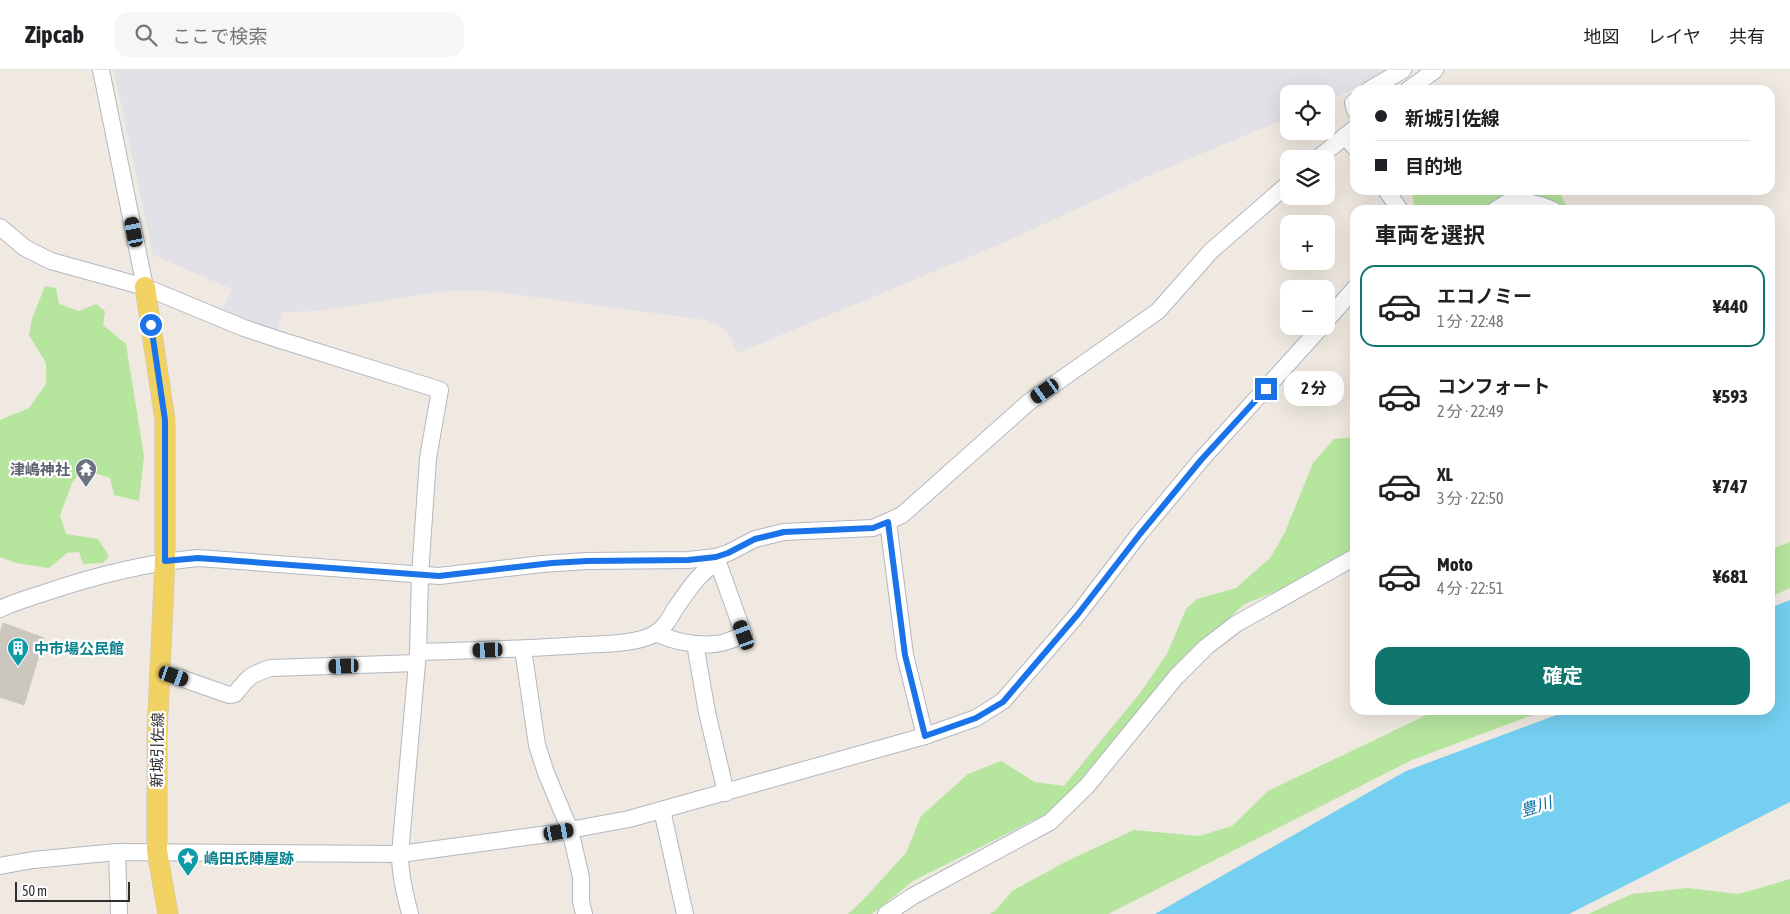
<!DOCTYPE html>
<html lang="ja">
<meta charset="utf-8">
<style>
body{margin:0;font-family:"Asap Condensed","Noto Sans JP",sans-serif;background:#f6f6f6;color:#202124;height:100vh;display:flex;flex-direction:column;font-size:19px;white-space:nowrap}
*{box-sizing:border-box;margin:0}
p{font-size:16px;color:#757577}
.icon{flex:none;width:28px;height:28px;fill:none;stroke:currentColor;stroke-width:2;stroke-linecap:round;stroke-linejoin:round}
.map{position:relative;flex:1;overflow:hidden}
.side{position:absolute;left:1350px;top:135px;width:425px;height:510px;display:flex;flex-direction:column;background:#fff;border-radius:15px;box-shadow:0 5px 20px #0002}
.side>*{flex:none}
.hud{position:absolute;left:1350px;top:15px;width:425px;height:110px;border-radius:15px;box-shadow:0 5px 20px #0002;display:grid;align-content:center;height:110px;padding:0 25px;background:#fff}
.controls{position:absolute;left:1280px;top:15px;display:grid;gap:10px}
.controls a{display:grid;place-items:center;width:55px;height:55px;border-radius:10px;background:#fff;box-shadow:0 5px 20px #0002;font-size:25px}
.scale{position:absolute;left:15px;bottom:12px;width:115px;box-sizing:border-box;padding-left:5px;border:2px solid #2e2e2e;border-top:0;font-size:14px;line-height:18px;white-space:nowrap;color:#2e2e2e;-webkit-text-stroke:4px #fff;paint-order:stroke}
.end{position:absolute;width:22px;height:22px;margin:-11px;border:6px solid #1a73e8;background:#fff;box-shadow:0 0 0 2px #fff}
.from{border-radius:50%}
.bubble{position:absolute;height:35px;border-radius:15px;background:#fff;box-shadow:0 5px 20px #0002;font-size:16px;font-weight:700;line-height:35px;text-align:center}
.car{position:absolute;width:15px;height:30px;margin:-15px -8px;border-radius:6px;box-shadow:0 0 4px 1px #0007;background:linear-gradient(#222 24%,#8ab4d8 0 40%,#222 0 76%,#8ab4d8 0 86%,#222 0)}
.hud b{display:flex;align-items:center;gap:18px;height:48px;font-size:19px}
.hud b+b{border-top:1px solid #e0e0e0}
.hud i{width:12px;height:12px;background:#202124}
ul{padding:0;list-style:none}
li{display:flex;align-items:center;gap:15px;height:82px;margin:0 10px 8px;padding:0 15px;border:2px solid transparent;border-radius:15px}
li div{flex:1}
li b{display:block;font-size:19px}
li em{font-style:normal;font-weight:700}
li.current{border-color:#0f766e}
li>.icon{width:45px;height:45px;stroke-width:1.5}
h2{padding:0 25px;font-size:22px;line-height:60px}
.action{display:flex;gap:10px;margin-top:auto;padding:10px 25px}
.action a{flex:1;height:58px;border-radius:15px;background:#0f766e;color:#fff;font-size:20px;font-weight:700;line-height:58px;text-align:center}
header{display:flex;align-items:center;gap:30px;box-sizing:border-box;height:70px;padding:0 25px;background:#fff;border-bottom:1px solid #e0e0e0}
header strong{font-size:24px}
nav{display:flex;gap:28px;margin-inline-start:auto;font-size:18px}
.search{width:350px;height:45px;background:#f6f6f6;display:flex;align-items:center;gap:12px;box-sizing:border-box;padding:0 18px;border-radius:15px;color:#757577;font-size:19px}
.map>svg:first-child{display:block}
.industrial{fill:#e3e1e8}
.green{fill:#b6e59e}
.water{fill:#75cff0}
.building{fill:#cbc7bf;stroke:#cbc5ba}
.lines{fill:none;stroke-linecap:round;stroke-linejoin:round}
.minor-casing{stroke:#b4b7c1;stroke-width:18}
.major-casing{stroke:#c9c9c9;stroke-width:21}
.minor{stroke:#fff;stroke-width:16}
.major{stroke:#f2d163;stroke-width:20}
.route{stroke:#1a73e8;stroke-width:6}
.labels{text-anchor:middle;dominant-baseline:central;stroke-width:4.5;stroke-linejoin:round;paint-order:stroke}
.worship-label{font-size:15px;font-weight:bold;fill:#5b616d;stroke:#fff;text-anchor:end}
.culture-label{font-size:15px;font-weight:bold;fill:#0d838f;stroke:#fff;text-anchor:start}
.street-label{font-size:15px;fill:#2e2e2e;stroke:#fff}
.water-label{font-size:16px;font-style:italic;fill:#0d6fa3;stroke:#fff}
</style>
<header>
<strong>Zipcab</strong>
<div class="search"><svg class="icon" aria-label="search" viewBox="0 0 24 24"><circle cx="10" cy="10" r="6"/><path d="M15 15l6 6"/></svg>ここで検索</div>
<nav><a>地図</a><a>レイヤ</a><a>共有</a></nav>
</header>
<div class="map">
<svg width="1790" height="844" viewBox="0 0 1790 844">
<rect width="100%" height="100%" fill="#efe9e1"/>
<!-- industrial -->
<polygon class="industrial" points="114,0 1393,0 1384,6 1326,31 1326,24 1289,24 1289,47 1146,107 1005,172 738,283 726,260 706,250 489,221 446,221 318,241 283,242 277,261 222,240 232,219 153,185"/>
<!-- green -->
<g class="green">
<polygon points="1412,120 1558,120 1566,134 1565,140 1414,140"/>
<polygon points="45,216 56,218 59,234 79,241 96,234 105,241 103,255 126,274 144,386 139,431 114,425 110,408 82,399 72,413 60,445 66,464 98,469 109,486 103,493 83,494 79,482 67,483 49,498 16,493 0,487 0,350 29,338 46,314 46,293 29,265 32,249"/>
<polygon points="1355,367 1355,478 1293,514 1243,535 1159,617 1077,717 1058,738 913,811 872,844 848,844 863,830 906,783 921,746 968,704 1001,691 1035,712 1064,716 1140,623 1167,584 1186,539 1197,529 1236,518 1270,488 1285,462 1313,393 1334,369"/>
<polygon points="1790,472 1790,518 1770,527 1770,480"/>
<polygon points="1437,640 1546,640 1412,690 1108,844 990,844 996,840 1012,821 1067,791 1134,760 1199,766 1232,756 1268,721"/>
<polygon points="1790,809 1790,844 1588,844 1632,824 1687,818 1739,824"/>
</g>
<!-- water -->
<polygon class="water" points="1790,530 1790,732 1569,844 1155,844 1406,701 1570,640 1770,640 1770,538"/>
<!-- building -->
<polygon class="building" points="3,553 44,568 24,635 0,627 0,564"/>
<g class="lines">
<!-- minor casing -->
<g class="minor-casing">
<g id="minor">
<polyline points="101,0 145,217"/>
<polyline points="1369,20 1403,0"/>
<polyline points="1408,20 1435,0"/>
<polyline points="1355,31 1353,33 1355,40"/>
<polyline points="1345,66 1355,78"/>
<polyline points="1317,89 1355,58"/>
<polyline points="1386,120 1400,140"/>
<polyline points="1495,140 1513,129 1540,135 1553,140"/>
<path d="M0,157L25,178L51,191L145,217L244,258L277,269L440,320L428,388L420,505L418,582L400,784C400,805 405,824 410,844"/>
<polyline points="1326,251 1355,218"/>
<polyline points="888,452 905,585 925,666"/>
<path d="M0,539C14,532 29,528 44,523C94,506 145,493 198,488L439,506L542,494L587,491L688,490L716,487L728,483L755,469L784,462L873,458L902,445L1029,332L1158,241L1211,181L1289,113"/>
<path d="M656,563C672,571 696,576 714,574C724,574 735,568 744,565L716,487"/>
<polyline points="695,574 707,642 726,723"/>
<polyline points="523,579 537,675 546,703 570,760 581,807 581,831 584,844"/>
<path d="M418,582C473,580 527,579 582,575C601,574 640,574 656,563C665,557 670,548 675,539C688,521 698,503 718,492"/>
<path d="M160,605L175,606L229,625L235,624C248,607 251,604 271,598L417,593"/>
<polyline points="662,740 685,844"/>
<polyline points="117,782 119,844"/>
<polyline points="0,796 33,790 117,782 400,784 548,764 629,749 925,666 976,648 1003,631 1078,544 1140,463 1201,390 1322,256"/>
<polyline points="886,844 913,826 1050,752 1087,716 1176,607 1206,577 1236,554 1355,487"/>
</g>
</g>
<!-- major casing -->
<g class="major-casing">
<polyline id="major" points="145,217 165,350 165,491 157,665 157,781 168,844"/>
</g>
<!-- minor -->
<use href="#minor" class="minor"/>
<!-- major -->
<use href="#major" class="major"/>
</g>
<g class="lines">
<!-- route -->
<polyline class="route" points="151,255 165,350 165,491 198,488 439,506 552,493 587,491 688,490 716,487 728,483 755,469 784,462 873,458 888,452 905,585 925,666 976,648 1003,632 1078,544 1140,464 1201,390 1266,319"/>
</g>
<!-- icons -->
<defs>
<g id="temple-pin" transform="scale(1.125)"><path d="M0 17L-7.5 6A9.5 9.5 0 1 1 7.5 6Z" fill="#6b7280" stroke="#fff"/><path d="M0-6L5-2H3V0L6.5 2.5H4V6H1.5V3h-3V6H-4V2.5H-6.5L-3 0V-2H-5Z" fill="#fff"/></g>
<g id="building-pin" transform="scale(1.125)"><path d="M0 17L-7.5 6A9.5 9.5 0 1 1 7.5 6Z" fill="#0f9aa8" stroke="#fff"/><path d="M-4-6H4V6H1V3H-1V6H-4ZM-2.5-4.3h1.7v1.8h-1.7ZM.8-4.3h1.7v1.8H.8ZM-2.5-1h1.7V.8h-1.7ZM.8-1h1.7V.8H.8Z" fill="#fff"/></g>
<g id="sight-pin" transform="scale(1.125)"><path d="M0 17L-7.5 6A9.5 9.5 0 1 1 7.5 6Z" fill="#0f9aa8" stroke="#fff"/><path d="M0-6L1.8-2.2L6-1.7L2.9 1.2L3.7 5.4L0 3.3L-3.7 5.4L-2.9 1.2L-6-1.7L-1.8-2.2Z" fill="#fff"/></g>
</defs>
<g fill-rule="evenodd">
<use href="#temple-pin" x="86" y="399"/>
<use href="#building-pin" x="18" y="578"/>
<use href="#sight-pin" x="188" y="788"/>
</g>
<g class="labels">
<!-- worship labels -->
<g class="worship-label">
<text x="70" y="399">津嶋神社</text>
</g>
<!-- culture labels -->
<g class="culture-label">
<text x="34" y="578">中市場公民館</text>
<text x="204" y="788">嶋田氏陣屋跡</text>
</g>
<!-- street labels -->
<g class="street-label">
<text transform="translate(157 680) rotate(-89)">新城引佐線</text>
</g>
<!-- water labels -->
<g class="water-label">
<text transform="translate(1536 736) rotate(-17)">豊川</text>
</g>
</g>
</svg>
<div class="controls">
<a><svg class="icon" aria-label="locate" viewBox="0 0 24 24"><circle cx="12" cy="12" r="6"/><path d="M12 2v4M12 18v4M2 12h4M18 12h4"/></svg></a>
<a><svg class="icon" aria-label="layers" viewBox="0 0 24 24"><path d="M12 4l9 5-9 5-9-5zM3 14l9 5 9-5"/></svg></a>
<a>+</a>
<a>−</a>
</div>
<div class="scale">50 m</div>
<i class="end from" style="left:151px;top:255px"></i>
<i class="end" style="left:1266px;top:319px"></i>
<div class="bubble" style="left:1284px;top:301px;width:60px">2 分</div>
<i class="car" style="left:134px;top:162px;rotate:349deg"></i>
<i class="car" style="left:1045px;top:321px;rotate:235deg"></i>
<i class="car" style="left:744px;top:565px;rotate:340deg"></i>
<i class="car" style="left:488px;top:580px;rotate:268deg"></i>
<i class="car" style="left:344px;top:596px;rotate:268deg"></i>
<i class="car" style="left:174px;top:606px;rotate:109deg"></i>
<i class="car" style="left:559px;top:762px;rotate:80deg"></i>
<div class="hud">
<b><i class="from"></i>新城引佐線</b>
<b><i></i>目的地</b>
</div>
<section class="side">
<h2>車両を選択</h2>
<ul>
<li class="current"><svg class="icon" aria-label="car" viewBox="0 0 24 24"><path d="M5 17H2v-5l4-1 3-4h7l3 4 3 1v5h-3M9 17h6M6 11h13"/><circle cx="7" cy="17" r="2"/><circle cx="17" cy="17" r="2"/></svg><div><b>エコノミー</b><p>1 分 · 22:48</p></div><em>¥440</em></li>
<li><svg class="icon" aria-label="car" viewBox="0 0 24 24"><path d="M5 17H2v-5l4-1 3-4h7l3 4 3 1v5h-3M9 17h6M6 11h13"/><circle cx="7" cy="17" r="2"/><circle cx="17" cy="17" r="2"/></svg><div><b>コンフォート</b><p>2 分 · 22:49</p></div><em>¥593</em></li>
<li><svg class="icon" aria-label="car" viewBox="0 0 24 24"><path d="M5 17H2v-5l4-1 3-4h7l3 4 3 1v5h-3M9 17h6M6 11h13"/><circle cx="7" cy="17" r="2"/><circle cx="17" cy="17" r="2"/></svg><div><b>XL</b><p>3 分 · 22:50</p></div><em>¥747</em></li>
<li><svg class="icon" aria-label="car" viewBox="0 0 24 24"><path d="M5 17H2v-5l4-1 3-4h7l3 4 3 1v5h-3M9 17h6M6 11h13"/><circle cx="7" cy="17" r="2"/><circle cx="17" cy="17" r="2"/></svg><div><b>Moto</b><p>4 分 · 22:51</p></div><em>¥681</em></li>
</ul>
<div class="action"><a>確定</a></div>
</section>
</div>
